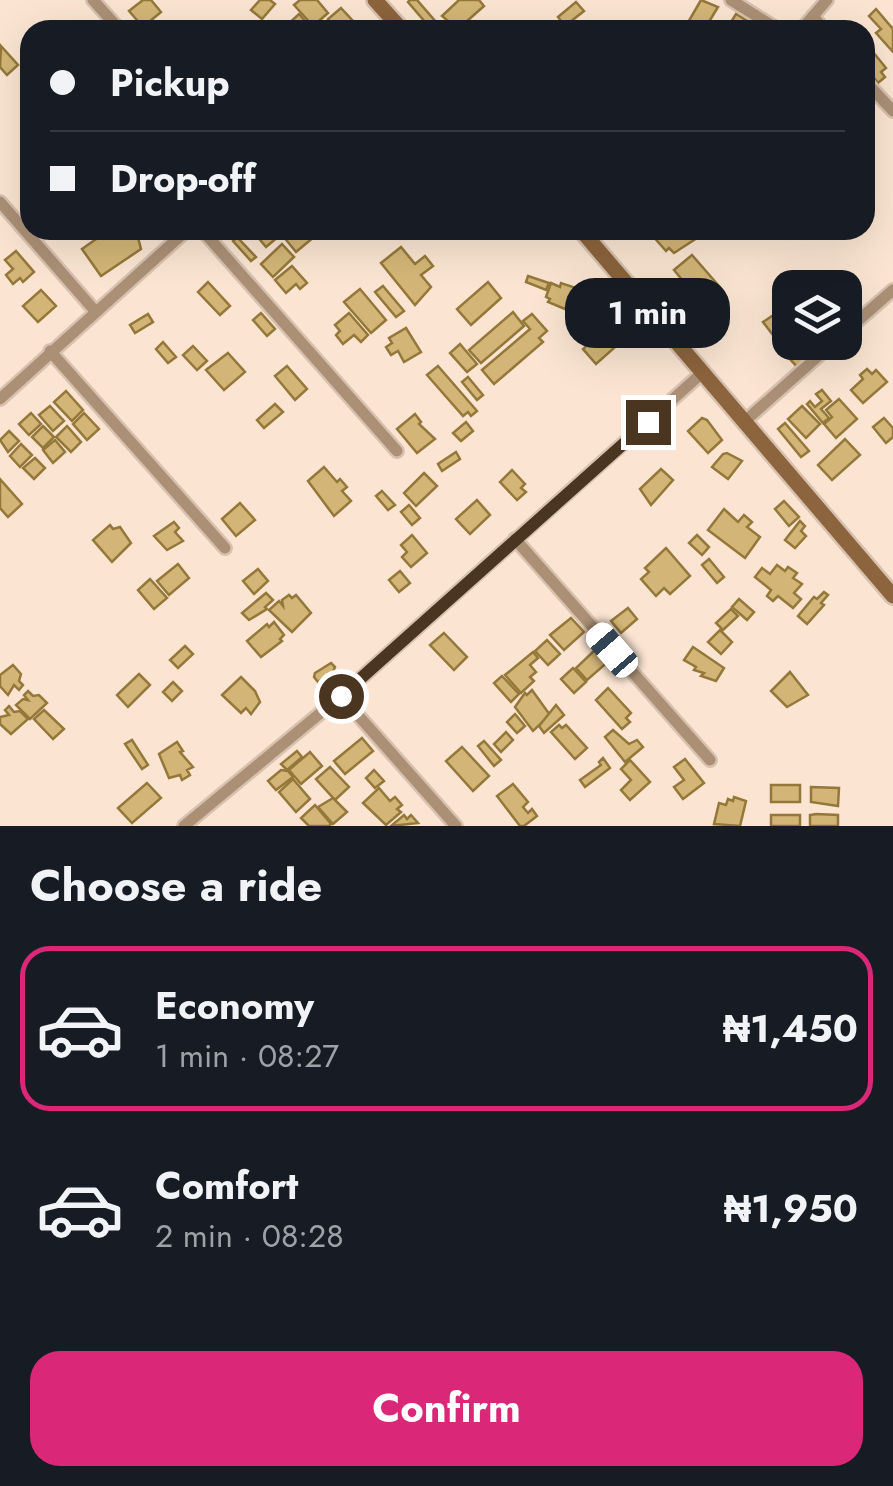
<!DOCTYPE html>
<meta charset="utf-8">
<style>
body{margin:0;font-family:Jost,sans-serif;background:#20242c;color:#f1f3f6;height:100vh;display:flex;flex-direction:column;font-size:38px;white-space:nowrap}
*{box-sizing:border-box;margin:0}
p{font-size:32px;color:#9ea1a6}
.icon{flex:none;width:55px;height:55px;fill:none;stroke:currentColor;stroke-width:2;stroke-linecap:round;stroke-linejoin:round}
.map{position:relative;height:826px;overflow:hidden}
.sheet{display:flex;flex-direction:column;background:#171b24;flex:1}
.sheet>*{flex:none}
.guide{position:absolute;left:20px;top:20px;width:855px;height:220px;border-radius:30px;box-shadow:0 10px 40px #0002;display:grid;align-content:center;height:220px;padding:0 30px;background:#171b24}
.buttons{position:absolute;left:772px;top:270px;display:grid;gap:20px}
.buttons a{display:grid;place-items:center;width:90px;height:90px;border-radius:20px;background:#171b24;box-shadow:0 10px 40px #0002;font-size:50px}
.end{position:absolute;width:45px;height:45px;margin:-22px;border:12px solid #4a3521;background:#fff;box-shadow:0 0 0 5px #fff}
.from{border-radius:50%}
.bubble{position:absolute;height:70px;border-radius:30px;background:#171b24;box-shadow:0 10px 40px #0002;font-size:32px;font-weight:700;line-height:70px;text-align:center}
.car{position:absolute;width:30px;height:60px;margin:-30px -15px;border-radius:12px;box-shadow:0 0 8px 2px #0007;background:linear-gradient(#fff 24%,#345 0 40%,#fff 0 76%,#345 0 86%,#fff 0)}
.guide b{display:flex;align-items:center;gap:35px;height:95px;font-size:38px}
.guide b+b{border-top:2px solid #363941}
.guide i{width:25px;height:25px;background:#f1f3f6}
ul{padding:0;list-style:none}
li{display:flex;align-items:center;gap:30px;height:165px;margin:0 20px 15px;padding:0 10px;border:5px solid transparent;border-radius:30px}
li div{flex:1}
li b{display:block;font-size:38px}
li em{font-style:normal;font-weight:700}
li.active{border-color:#db2777}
li>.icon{width:90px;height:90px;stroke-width:1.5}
h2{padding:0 30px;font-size:45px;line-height:120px}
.button{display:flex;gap:20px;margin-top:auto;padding:20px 30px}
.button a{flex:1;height:115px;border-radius:30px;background:#db2777;color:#fff;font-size:40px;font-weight:700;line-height:115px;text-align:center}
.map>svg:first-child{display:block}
.building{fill:#d3b677;stroke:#94783a;stroke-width:2.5}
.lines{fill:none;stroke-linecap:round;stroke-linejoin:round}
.street-casing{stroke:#d8c2af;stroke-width:16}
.secondary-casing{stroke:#d8c2af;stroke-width:20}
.street{stroke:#ab9076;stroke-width:11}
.secondary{stroke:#8c643d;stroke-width:15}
.route{stroke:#4a3521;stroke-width:12}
</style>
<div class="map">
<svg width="893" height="826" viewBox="0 0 893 826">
<rect width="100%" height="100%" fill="#fbe5d2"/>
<!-- building -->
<g class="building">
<polygon points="143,0 151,0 161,12 143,27 129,11"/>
<polygon points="260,0 270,0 275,4 262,19 251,10"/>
<polygon points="300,0 317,0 328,13 313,26 294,5"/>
<polygon points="410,0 417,0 443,30 432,30 408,2"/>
<polygon points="459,0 479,0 484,6 458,29 442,16"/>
<polygon points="701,0 718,7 704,30 697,30 687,24"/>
<polygon points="576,2 584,11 565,26 558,17"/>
<polygon points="341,8 353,21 343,30 338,30 328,19"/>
<polygon points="876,9 893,29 893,52 876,33 881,29 869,16"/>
<polygon points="299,14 312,29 311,30 290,30 286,26"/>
<polygon points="736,14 756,26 753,30 726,30"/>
<polygon points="1,46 18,65 7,75 0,67"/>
<polygon points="873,52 886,68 881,72 885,77 878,83 865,66 865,59"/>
<polygon points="124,230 136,230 141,249 101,276 82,249 99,237"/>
<polygon points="252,230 274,230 279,236 266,247"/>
<polygon points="290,230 318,230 320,232 296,252 283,236"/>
<polygon points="656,230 697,230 693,234 697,238 674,253 669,248 666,251 651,234"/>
<polygon points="237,237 256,257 251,261 233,241"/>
<polygon points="282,244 294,257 273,277 261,264"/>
<polygon points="401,247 415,264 425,256 433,266 421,275 431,287 415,305 381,263"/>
<polygon points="16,251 34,272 23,282 20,278 13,284 6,275 13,269 5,260"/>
<polygon points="692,255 719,286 700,302 689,289 685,293 678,285 683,281 674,270"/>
<polygon points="292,266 307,283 300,289 296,284 286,293 275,280"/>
<polygon points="528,276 549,283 546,290 526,282"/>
<polygon points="208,282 230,306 220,315 198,292"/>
<polygon points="488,282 501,298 471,325 457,309"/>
<polygon points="551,283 560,287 561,283 579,289 573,307 567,304 565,309 548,302 550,299 546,297"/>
<polygon points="383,286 404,311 396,317 375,292"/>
<polygon points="360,289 386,320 371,333 344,302"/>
<polygon points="41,290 56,306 38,322 23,306"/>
<polygon points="593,301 601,311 577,331 569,322"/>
<polygon points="513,312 524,326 481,363 469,350"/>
<polygon points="261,313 275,329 267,336 253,320"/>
<polygon points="349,313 368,335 361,342 354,335 343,344 336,335 340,331 335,325"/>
<polygon points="148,314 153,322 135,333 130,325"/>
<polygon points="532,314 547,331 539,338 543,342 494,384 482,370 530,329 523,321"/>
<polygon points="775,314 790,334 779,343 763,322"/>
<polygon points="618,318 631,333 596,364 583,349"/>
<polygon points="406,328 421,352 404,362 398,351 391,355 386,347 392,343 389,338"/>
<polygon points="163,342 176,357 168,363 156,349"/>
<polygon points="802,342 814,355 799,369 789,358 800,347 797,344"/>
<polygon points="460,344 477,364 467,372 450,353"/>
<polygon points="193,346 207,361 197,370 183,355"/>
<polygon points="228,353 245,372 224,390 206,370"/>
<polygon points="287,366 307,389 295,400 275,376"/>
<polygon points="438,366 477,411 471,416 468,412 463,416 427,375"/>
<polygon points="867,369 872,374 876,370 887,382 863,403 851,390 863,379 860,375"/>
<polygon points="468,377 483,395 477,400 462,382"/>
<polygon points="822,390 831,401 821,409 829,418 823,423 807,404 810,401 815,407 822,401 816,394"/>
<polygon points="66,391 83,410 72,421 54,402"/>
<polygon points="839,399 857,419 836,438 824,424 832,417 826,410"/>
<polygon points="275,404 283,412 264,428 257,420"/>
<polygon points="50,406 64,421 53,431 39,415"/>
<polygon points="802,406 820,424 806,438 788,419"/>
<polygon points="31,413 41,424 29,435 19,424"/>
<polygon points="84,413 99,429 87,440 73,424"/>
<polygon points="415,414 421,422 419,424 435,439 417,453 397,429"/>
<polygon points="702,418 707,420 722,440 708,453 688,431"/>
<polygon points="884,418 893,428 893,437 886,443 873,427"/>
<polygon points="466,422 473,431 461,441 453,433"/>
<polygon points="785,423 809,451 801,457 778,429"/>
<polygon points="43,426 54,437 43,448 32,437"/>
<polygon points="67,426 81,442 71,452 56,437"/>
<polygon points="9,431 19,441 8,452 0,440"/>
<polygon points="845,439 860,455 832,480 818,465"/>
<polygon points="55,440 65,452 53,463 43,450"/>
<polygon points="21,444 32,455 20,467 10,456"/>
<polygon points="456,452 460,459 442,471 438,464"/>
<polygon points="727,453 742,461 728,479 712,467 723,454"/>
<polygon points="35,458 45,468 34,479 23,468"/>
<polygon points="324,467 337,482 340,479 347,487 342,491 351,501 334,516 308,481"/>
<polygon points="661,469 673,480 651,505 640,489"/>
<polygon points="512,470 525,484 521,488 526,492 517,500 500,482"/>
<polygon points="424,473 437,486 416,506 404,493"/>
<polygon points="0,479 22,504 8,517 0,508"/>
<polygon points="382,491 395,505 388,510 376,496"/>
<polygon points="477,500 490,515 470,534 456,519"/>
<polygon points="784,501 799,517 789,526 775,509"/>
<polygon points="240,503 255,520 236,536 222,519"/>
<polygon points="409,505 420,518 412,525 401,512"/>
<polygon points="724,509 738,522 744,515 752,522 747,527 760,537 745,558 708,530"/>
<polygon points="800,521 805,526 801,531 806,536 795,548 785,540"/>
<polygon points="174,522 179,528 175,532 183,541 167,550 154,536"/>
<polygon points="110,525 113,529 120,527 131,543 112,562 93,540"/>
<polygon points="412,535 427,553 411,567 402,557 407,552 401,545"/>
<polygon points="697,535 709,547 702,555 689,543"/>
<polygon points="666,548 690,576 670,594 664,588 656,596 641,579 649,572 645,568"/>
<polygon points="709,559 724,577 717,583 702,565"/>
<polygon points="178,564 189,578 169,595 157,581"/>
<polygon points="777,565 785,571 788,567 797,573 793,578 802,584 794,593 801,599 793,608 778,596 773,601 767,596 771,590 755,577 762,568 770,574"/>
<polygon points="258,569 268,581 254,594 243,581"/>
<polygon points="400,571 410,583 399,592 389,580"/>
<polygon points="150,579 167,598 154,609 138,590"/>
<polygon points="824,592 828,595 821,603 824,605 807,624 798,616 814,597 817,599"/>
<polygon points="266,593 273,600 265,607 267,609 249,620 242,613"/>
<polygon points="289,595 292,598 296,595 311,613 292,632 269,610 279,601 283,606 282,600"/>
<polygon points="739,599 754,612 747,620 732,607"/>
<polygon points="628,608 637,619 621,633 611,621"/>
<polygon points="731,609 738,616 723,630 716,623"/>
<polygon points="571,618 584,632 564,650 550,635"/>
<polygon points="274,622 284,635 280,639 282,641 261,657 247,641 267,624 269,627"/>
<polygon points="720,630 732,642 721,654 708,642"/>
<polygon points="444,633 467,657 454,670 430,645"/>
<polygon points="547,640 560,654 548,665 535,651"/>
<polygon points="185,646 193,654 178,668 170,660"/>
<polygon points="598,647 610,660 587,680 576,668"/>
<polygon points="693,647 724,668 716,681 701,676 704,673 694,670 696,667 684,660"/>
<polygon points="533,652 538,658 530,665 536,672 530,677 534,681 521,693 505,675"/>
<polygon points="331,663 335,667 333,672 318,682 314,677 315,673"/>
<polygon points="13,665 21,674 19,681 23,685 19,690 14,685 8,695 0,686 0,675"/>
<polygon points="573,668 586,682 574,693 561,679"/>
<polygon points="790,672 808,695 787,707 771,691"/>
<polygon points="139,674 150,685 128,707 117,695"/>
<polygon points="502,676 519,694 511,702 494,683"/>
<polygon points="241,677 255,691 260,702 251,714 246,708 241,713 222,695"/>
<polygon points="173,682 182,691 172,701 163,692"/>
<polygon points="608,688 631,713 626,718 630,722 622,729 596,700"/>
<polygon points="532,690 550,715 533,731 515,707 525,693 527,695"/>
<polygon points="28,691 33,696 39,695 47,703 30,719 16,705 23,699 28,700 24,695"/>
<polygon points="556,705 564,715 544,733 539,726"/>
<polygon points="9,706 14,712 20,711 28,719 11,734 0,724 0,717 9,715 5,710"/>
<polygon points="44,710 64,729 53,739 34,719"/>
<polygon points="515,714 525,726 517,733 507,722"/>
<polygon points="559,725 562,728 566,725 587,748 575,759 551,732"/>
<polygon points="613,730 629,744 637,740 643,747 625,762 605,737"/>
<polygon points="506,732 513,740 501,752 494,744"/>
<polygon points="362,738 373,751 345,774 334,761"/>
<polygon points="132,740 148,765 142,769 125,744"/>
<polygon points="484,741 501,760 494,766 478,746"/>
<polygon points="177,742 183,751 180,752 193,767 187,770 190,775 182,780 180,775 169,778 159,754"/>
<polygon points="462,747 489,776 473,791 446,761"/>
<polygon points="297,751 302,757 287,770 281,764"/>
<polygon points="310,752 322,766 301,784 289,770"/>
<polygon points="603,758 610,768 585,787 580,780 601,765 599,762"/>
<polygon points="685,759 704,783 683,799 674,787 684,780 674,767"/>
<polygon points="630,760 650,782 630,800 621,790 631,780 621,769"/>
<polygon points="330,767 349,787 335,800 316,779"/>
<polygon points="281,770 288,771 293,777 276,790 268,781"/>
<polygon points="374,770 384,781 375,788 366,778"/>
<polygon points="293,779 310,799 296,812 279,792"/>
<polygon points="147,783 161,798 132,823 118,808"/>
<polygon points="513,784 528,802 523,807 528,813 532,809 537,816 524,826 520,826 497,796"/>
<rect x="771" y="785" width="29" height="17"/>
<polygon points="811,787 839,788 838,806 811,802"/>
<polygon points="379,788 390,801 395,797 402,805 397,809 401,812 386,825 363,803"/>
<polygon points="734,797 746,801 740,826 714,824 719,803 726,805 728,799 733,801"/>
<polygon points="333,798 347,812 333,824 318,807"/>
<polygon points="315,805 331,824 329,826 309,826 301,818"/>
<polygon points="816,814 838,815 838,826 810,826 810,815"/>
<polygon points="404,815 407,819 411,815 418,823 391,826"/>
<rect x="771" y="815" width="29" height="11"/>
</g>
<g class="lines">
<!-- street casing -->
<g class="street-casing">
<g id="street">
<polyline points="93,0 120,30"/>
<polyline points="731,0 779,30"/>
<polyline points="813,16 824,30"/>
<polyline points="801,30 827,0"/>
<polyline points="865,81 893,111"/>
<polyline points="0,202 95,311"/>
<polyline points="202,230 397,451"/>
<polyline points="845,332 893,290"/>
<polyline points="50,351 225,548"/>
<polyline points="0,399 187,230"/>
<polyline points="744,422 834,342"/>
<polyline points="515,539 710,760"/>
<polyline points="341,696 456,826"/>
<polyline points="184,826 341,696 701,374"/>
</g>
</g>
<!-- secondary casing -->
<g class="secondary-casing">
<g id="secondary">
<polyline points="375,0 402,30"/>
<polyline points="581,230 893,596"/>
</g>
</g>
<!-- street -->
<use href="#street" class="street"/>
<!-- secondary -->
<use href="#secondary" class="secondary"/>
</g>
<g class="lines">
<!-- route -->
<polyline class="route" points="341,696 648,422"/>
</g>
</svg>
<div class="buttons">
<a><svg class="icon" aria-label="layers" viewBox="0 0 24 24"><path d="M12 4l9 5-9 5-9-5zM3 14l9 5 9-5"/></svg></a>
</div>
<i class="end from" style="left:341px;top:696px"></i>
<i class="end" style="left:648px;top:422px"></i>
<div class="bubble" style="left:565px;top:278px;width:165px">1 min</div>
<i class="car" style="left:612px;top:650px;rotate:319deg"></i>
<div class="guide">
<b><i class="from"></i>Pickup</b>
<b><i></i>Drop-off</b>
</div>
</div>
<section class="sheet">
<h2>Choose a ride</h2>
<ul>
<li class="active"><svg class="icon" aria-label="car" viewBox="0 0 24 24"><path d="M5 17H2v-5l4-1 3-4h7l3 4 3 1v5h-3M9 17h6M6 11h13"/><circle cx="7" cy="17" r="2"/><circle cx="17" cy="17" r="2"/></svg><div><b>Economy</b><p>1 min · 08:27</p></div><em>₦1,450</em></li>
<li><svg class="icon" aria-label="car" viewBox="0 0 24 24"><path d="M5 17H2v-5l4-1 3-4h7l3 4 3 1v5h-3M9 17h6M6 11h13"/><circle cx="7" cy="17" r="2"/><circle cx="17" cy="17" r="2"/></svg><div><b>Comfort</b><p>2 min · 08:28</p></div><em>₦1,950</em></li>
</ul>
<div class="button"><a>Confirm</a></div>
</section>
